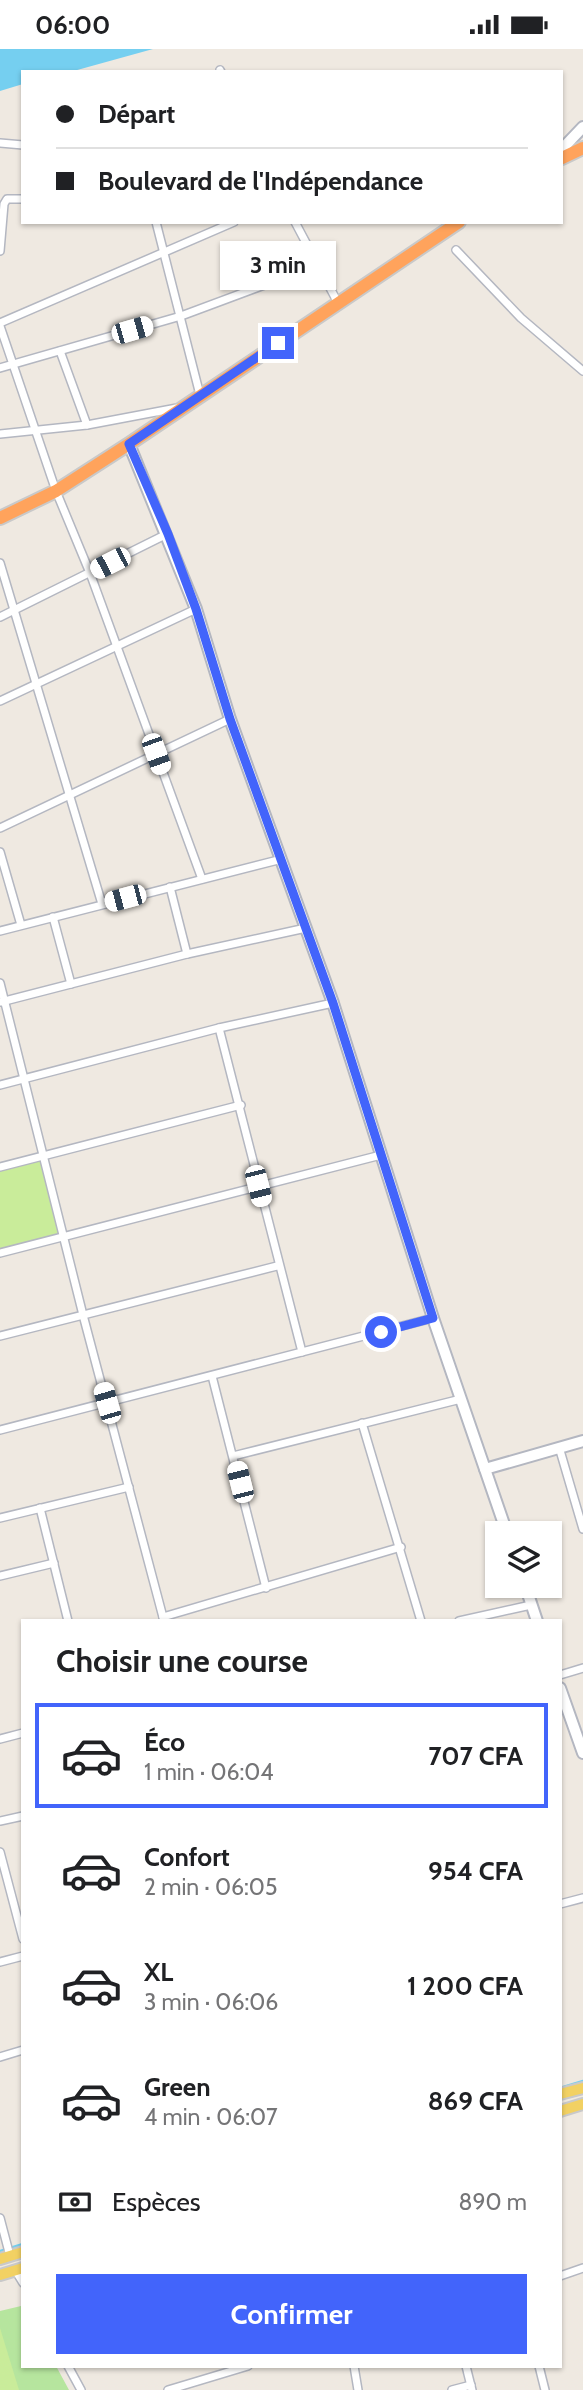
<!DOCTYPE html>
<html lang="fr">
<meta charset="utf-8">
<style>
body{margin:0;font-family:Cabin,sans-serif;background:#f2f2f2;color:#202124;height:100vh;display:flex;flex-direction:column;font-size:26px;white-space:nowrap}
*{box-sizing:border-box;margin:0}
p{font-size:23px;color:#757577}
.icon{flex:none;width:38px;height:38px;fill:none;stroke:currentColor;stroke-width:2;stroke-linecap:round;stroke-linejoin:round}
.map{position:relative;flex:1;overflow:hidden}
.side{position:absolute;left:21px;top:1570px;width:541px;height:749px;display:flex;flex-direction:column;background:#fff;border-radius:0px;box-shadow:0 2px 5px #0004}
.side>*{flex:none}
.guide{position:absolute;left:21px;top:21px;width:542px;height:154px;border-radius:0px;box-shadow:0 2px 5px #0004;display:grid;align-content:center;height:154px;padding:0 35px;background:#fff}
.tools{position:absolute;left:485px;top:1472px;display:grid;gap:14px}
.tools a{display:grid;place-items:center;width:77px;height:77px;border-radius:0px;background:#fff;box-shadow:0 2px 5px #0004;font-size:35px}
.end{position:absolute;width:32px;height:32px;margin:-16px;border:9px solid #4264fb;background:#fff;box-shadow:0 0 0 4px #fff}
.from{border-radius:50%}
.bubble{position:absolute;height:49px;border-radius:0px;background:#fff;box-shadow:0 2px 5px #0004;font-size:23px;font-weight:700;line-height:49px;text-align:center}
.car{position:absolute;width:21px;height:42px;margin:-21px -10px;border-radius:9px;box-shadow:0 0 5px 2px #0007;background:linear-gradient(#fff 24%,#345 0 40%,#fff 0 76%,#345 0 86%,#fff 0)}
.guide b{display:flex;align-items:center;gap:24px;height:66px;font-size:26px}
.guide b+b{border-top:2px solid #e0e0e0}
.guide i{width:18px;height:18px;background:#202124}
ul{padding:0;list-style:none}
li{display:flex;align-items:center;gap:21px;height:105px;margin:0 14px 10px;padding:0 21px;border:4px solid transparent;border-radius:0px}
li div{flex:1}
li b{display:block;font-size:26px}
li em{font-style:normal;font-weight:700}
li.on{border-color:#4264fb}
li>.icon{width:63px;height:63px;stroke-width:1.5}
h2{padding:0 35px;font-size:32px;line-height:84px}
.pay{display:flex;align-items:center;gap:18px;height:77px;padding:0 35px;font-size:26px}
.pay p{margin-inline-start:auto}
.action{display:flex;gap:14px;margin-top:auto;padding:14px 35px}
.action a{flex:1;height:80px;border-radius:0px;background:#4264fb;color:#fff;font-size:28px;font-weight:700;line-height:80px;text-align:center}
.status{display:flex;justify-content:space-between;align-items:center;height:49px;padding:0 35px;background:#fff;direction:ltr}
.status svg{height:19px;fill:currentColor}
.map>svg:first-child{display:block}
.green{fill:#b6e59e}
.pitch{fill:#c9ec9a}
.water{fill:#75cff0}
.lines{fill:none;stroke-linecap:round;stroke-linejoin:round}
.stream{stroke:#75cff0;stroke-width:2.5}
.street-casing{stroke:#b4b7c1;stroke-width:10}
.secondary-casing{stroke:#b4b7c1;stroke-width:14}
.primary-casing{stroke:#c9c9c9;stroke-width:14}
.highway-casing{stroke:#c9c9c9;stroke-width:16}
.street{stroke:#fff;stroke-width:7}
.secondary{stroke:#fff;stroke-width:10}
.primary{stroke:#f2d163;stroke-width:10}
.highway{stroke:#ffa35c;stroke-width:12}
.route{stroke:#4264fb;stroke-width:9}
</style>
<div class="status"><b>06:00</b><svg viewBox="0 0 49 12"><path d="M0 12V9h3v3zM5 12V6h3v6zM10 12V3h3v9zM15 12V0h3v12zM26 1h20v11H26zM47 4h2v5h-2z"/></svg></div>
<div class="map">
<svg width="583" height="2341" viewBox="0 0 583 2341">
<rect width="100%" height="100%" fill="#efe9e1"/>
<!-- green -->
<polygon class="green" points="21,2257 23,2317 56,2317 69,2341 14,2341 0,2301 0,2262"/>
<!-- pitch -->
<g class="pitch">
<polygon points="42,1107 63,1187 0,1204 0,1118"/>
<polygon points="0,2279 19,2341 0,2341"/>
</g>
<!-- water -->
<polygon class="water" points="0,0 153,0 70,23 23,23 23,35 0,42"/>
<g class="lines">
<!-- stream -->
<g class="stream">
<polyline points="560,2039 583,2032"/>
<polyline points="0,2202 23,2195"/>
</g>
<!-- street casing -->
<g class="street-casing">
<g id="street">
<polyline points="220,21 221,23"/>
<polyline points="0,94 23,96"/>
<polyline points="156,173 200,346"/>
<polyline points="295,173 338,254"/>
<polyline points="456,201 521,269 583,322"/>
<polyline points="0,202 4,155 7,150 23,150"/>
<polyline points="0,274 234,173"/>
<polyline points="0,277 56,442 90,524 202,830"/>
<polyline points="60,302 87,376"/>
<polyline points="0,319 181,267 318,216"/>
<polyline points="0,385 87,376 177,359"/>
<polyline points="0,514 102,855"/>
<polyline points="0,568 167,485"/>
<polyline points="0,652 196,560"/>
<polyline points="0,779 230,670"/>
<polyline points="0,803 21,876"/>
<polyline points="170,838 187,905"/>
<polyline points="53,868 71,935"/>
<polyline points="0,882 282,810"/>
<polyline points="0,934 83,1266 164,1572"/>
<polyline points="1,953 187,905 306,879"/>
<polyline points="219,979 302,1303"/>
<polyline points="0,1036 219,979 333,954"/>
<polyline points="0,1118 241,1056"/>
<polyline points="0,1204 381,1106"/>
<polyline points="0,1287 277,1217"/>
<polyline points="212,1327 266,1539"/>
<polyline points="362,1374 421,1572"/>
<polyline points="0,1381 433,1269"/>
<polyline points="559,1398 583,1480"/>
<polyline points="233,1407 461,1350"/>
<polyline points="40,1459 68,1572"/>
<polyline points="0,1469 129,1438"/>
<polyline points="0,1527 54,1514"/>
<polyline points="163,1568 401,1498"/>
<polyline points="459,1572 531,1556"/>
<polyline points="560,1626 583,1619"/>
<polyline points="0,1690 23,1684"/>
<polyline points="0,1772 23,1767"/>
<polyline points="0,1803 23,1890"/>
<polyline points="560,1855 583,1849"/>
<polyline points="0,1913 23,1907"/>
<polyline points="0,2008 23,2001"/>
<polyline points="0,2169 10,2207"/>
<polyline points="15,2221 23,2234"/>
<polyline points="560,2227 583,2219"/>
<polyline points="68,2317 81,2341"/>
<polyline points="354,2317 358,2341"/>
<polyline points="466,2317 472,2341"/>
<polyline points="539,2317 545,2341"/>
<polyline points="168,2341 248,2317"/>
<polyline points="452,2341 471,2336"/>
</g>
</g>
<!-- secondary casing -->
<g class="secondary-casing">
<g id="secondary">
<polyline points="562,100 583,78"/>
<polyline points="129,395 196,560 230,670 333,954 433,1269 507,1484"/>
<polyline points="485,1420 583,1392"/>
<polyline points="525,1536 537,1572"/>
<polyline points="560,1639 583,1704"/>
</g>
</g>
<!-- primary casing -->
<g class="primary-casing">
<g id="primary">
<polyline points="560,2045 583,2039"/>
<polyline points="560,2062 583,2055"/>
<polyline points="0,2210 23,2203"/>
<polyline points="0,2226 23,2219"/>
</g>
</g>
<!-- highway casing -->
<g class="highway-casing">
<g id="highway">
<polyline points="562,109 583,99"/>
<polyline points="0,469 56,442 129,395 459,173"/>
</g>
</g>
<!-- street -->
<use href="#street" class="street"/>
<!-- secondary -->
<use href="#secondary" class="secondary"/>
<!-- primary -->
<use href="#primary" class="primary"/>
<!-- highway -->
<use href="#highway" class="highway"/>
</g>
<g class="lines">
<!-- route -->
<polyline class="route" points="278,294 129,395 168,485 196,560 230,670 333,954 433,1269 381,1283"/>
</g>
</svg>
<div class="tools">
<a><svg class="icon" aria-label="layers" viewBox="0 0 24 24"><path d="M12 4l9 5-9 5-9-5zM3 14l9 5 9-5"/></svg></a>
</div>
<i class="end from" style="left:381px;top:1283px"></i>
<i class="end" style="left:278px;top:294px"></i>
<div class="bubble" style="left:220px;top:192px;width:116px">3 min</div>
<i class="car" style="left:132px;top:281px;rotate:74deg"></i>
<i class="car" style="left:110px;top:514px;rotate:243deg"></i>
<i class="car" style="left:156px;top:705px;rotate:160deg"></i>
<i class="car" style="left:125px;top:849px;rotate:255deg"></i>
<i class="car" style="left:258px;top:1137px;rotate:166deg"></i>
<i class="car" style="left:107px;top:1354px;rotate:344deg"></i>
<i class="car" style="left:240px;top:1433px;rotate:346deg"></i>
<div class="guide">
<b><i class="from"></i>Départ</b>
<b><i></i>Boulevard de l'Indépendance</b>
</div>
<section class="side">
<h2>Choisir une course</h2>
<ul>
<li class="on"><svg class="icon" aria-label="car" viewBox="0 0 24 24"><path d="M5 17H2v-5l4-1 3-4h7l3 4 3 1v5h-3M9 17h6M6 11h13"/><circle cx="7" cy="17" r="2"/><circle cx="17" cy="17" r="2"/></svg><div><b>Éco</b><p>1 min · 06:04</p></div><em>707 CFA</em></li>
<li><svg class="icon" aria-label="car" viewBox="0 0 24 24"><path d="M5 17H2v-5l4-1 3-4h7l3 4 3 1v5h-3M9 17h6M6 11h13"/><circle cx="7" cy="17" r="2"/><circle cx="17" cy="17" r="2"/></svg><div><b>Confort</b><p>2 min · 06:05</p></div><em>954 CFA</em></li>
<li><svg class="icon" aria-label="car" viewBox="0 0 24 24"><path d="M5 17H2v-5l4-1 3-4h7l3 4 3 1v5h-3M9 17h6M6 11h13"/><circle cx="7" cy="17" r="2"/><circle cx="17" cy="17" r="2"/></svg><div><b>XL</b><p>3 min · 06:06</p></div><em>1 200 CFA</em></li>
<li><svg class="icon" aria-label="car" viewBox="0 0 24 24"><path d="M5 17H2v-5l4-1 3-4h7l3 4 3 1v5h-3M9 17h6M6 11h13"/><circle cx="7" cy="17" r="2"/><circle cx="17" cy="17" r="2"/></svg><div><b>Green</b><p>4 min · 06:07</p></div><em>869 CFA</em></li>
</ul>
<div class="pay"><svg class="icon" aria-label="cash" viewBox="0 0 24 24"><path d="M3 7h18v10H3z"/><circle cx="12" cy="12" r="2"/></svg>Espèces<p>890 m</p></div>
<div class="action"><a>Confirmer</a></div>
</section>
</div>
